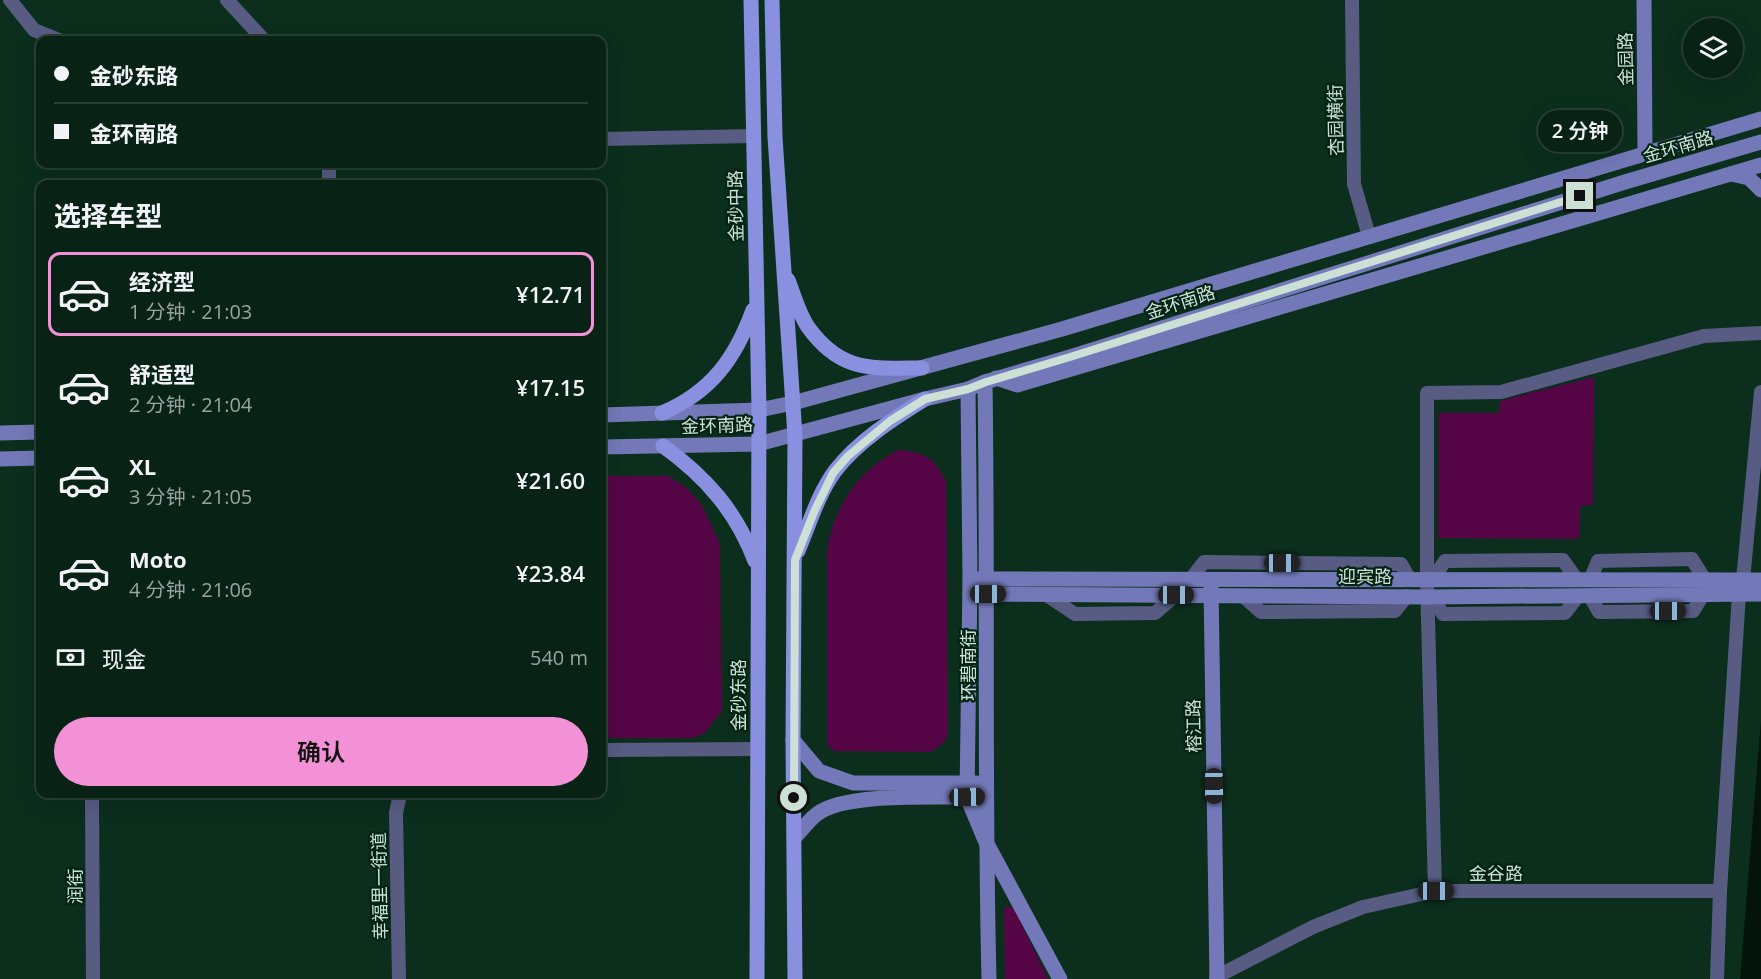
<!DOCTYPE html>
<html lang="zh">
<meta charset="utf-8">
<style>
body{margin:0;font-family:"Open Sans","Noto Sans SC",sans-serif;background:#162f23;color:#f1f3f6;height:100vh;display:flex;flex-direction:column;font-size:22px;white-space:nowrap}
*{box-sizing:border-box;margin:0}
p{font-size:20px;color:#98a4a1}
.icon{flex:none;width:33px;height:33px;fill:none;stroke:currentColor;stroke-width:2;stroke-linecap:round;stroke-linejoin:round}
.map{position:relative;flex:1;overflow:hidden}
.sheet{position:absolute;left:36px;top:180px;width:570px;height:618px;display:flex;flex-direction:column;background:#082216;border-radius:12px;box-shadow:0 6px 24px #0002,0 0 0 2px #293f35}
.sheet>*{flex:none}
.top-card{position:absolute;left:36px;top:36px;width:570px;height:132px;border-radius:12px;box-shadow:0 6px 24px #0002,0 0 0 2px #293f35;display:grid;align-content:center;height:132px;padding:0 18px;background:#082216}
.controls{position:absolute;left:1683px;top:18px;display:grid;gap:12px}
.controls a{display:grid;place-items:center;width:60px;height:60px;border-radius:50%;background:#082216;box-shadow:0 6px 24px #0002,0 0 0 2px #293f35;font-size:30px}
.end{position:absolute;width:27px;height:27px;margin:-14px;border:8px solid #cde0d5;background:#111;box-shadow:0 0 0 3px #111}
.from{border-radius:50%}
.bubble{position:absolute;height:42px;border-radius:21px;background:#082216;box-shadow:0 6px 24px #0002,0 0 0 2px #293f35;font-size:20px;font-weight:600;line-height:42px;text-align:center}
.car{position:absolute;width:18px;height:36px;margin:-18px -9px;border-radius:8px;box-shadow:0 0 4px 2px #0007;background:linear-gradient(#222 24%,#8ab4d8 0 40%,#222 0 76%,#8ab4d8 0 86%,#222 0)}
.top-card b{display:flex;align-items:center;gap:21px;height:57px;font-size:22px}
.top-card b+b{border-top:2px solid #293f35}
.top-card i{width:15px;height:15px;background:#f1f3f6}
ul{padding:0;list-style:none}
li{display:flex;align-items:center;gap:18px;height:84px;margin:0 12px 9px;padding:0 6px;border:3px solid transparent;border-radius:12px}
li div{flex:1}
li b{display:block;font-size:22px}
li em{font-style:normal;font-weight:600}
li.active{border-color:#f391d6}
li>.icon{width:54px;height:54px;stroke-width:1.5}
h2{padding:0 18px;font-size:27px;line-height:72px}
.pay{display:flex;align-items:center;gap:15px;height:66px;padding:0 18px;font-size:22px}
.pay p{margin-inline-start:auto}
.primary-button{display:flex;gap:12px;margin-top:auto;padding:12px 18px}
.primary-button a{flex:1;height:69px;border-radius:36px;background:#f391d6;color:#111;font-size:24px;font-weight:600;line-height:69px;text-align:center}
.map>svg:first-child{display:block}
.green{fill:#560646}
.water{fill:#05140b}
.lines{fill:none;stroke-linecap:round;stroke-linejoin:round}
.street{stroke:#585c83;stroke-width:14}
.secondary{stroke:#7379b8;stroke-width:15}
.primary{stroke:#8990e0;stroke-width:15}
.route{stroke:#cde0d5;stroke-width:8}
.labels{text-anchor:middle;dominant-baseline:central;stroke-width:4.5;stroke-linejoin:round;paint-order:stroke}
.street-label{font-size:18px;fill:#cde0d5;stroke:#022414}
</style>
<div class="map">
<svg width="1761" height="979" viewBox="0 0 1761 979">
<rect width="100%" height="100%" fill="#0b2e1d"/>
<!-- green -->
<g class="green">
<polygon points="1594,377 1593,505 1580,506 1579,539 1438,538 1439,413 1499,413 1500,401"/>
<path d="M898,450C926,453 933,457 946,481L948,733L945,742L931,752L834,751L827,745V551C833,508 858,470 898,450Z"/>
<polygon points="602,476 668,476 687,488 702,505 720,544 722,711 704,734 691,738 610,738 602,733"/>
<polygon points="1004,907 1013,907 1048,979 1005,979"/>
</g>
<!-- water -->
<polygon class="water" points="1761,720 1761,979 1740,979"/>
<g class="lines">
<!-- street -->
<g class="street">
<polyline points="10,0 34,30 59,40"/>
<polyline points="227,0 264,40"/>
<polyline points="1352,0 1354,184 1369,236"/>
<polyline points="602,139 753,136"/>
<polyline points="329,164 329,184"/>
<polyline points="1190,580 1204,562 1401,564 1410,580"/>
<polyline points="1432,580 1445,561 1563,560 1577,580"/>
<polyline points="1590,580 1598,561 1692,559 1705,580"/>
<polyline points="1045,594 1075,614 1155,613 1176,595"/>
<polyline points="1243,596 1261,612 1395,611 1407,596"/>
<polyline points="1590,596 1599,612 1693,611 1703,595"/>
<polyline points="1432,597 1443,614 1565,613 1578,596"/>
<polyline points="602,750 758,749"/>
<polyline points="92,794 93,979"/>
<polyline points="1435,891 1427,580 1427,393 1501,392 1704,336 1761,333"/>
<polyline points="1216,977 1313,927 1363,907 1435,891 1720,891"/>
<polyline points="399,979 396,813 400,794"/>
<polyline points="1717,979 1720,891 1739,594 1743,580 1761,392"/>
</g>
<!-- secondary -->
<g class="secondary">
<polyline points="1644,0 1645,153"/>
<polyline points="1731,174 1749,178 1761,190"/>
<polyline points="996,378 1017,385 1761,165"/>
<path d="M985,382C988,581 984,780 989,979"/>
<polyline points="968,389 970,579 967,797 985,840 1060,979"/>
<polyline points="602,415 759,410 793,403 1062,329 1761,119"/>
<polyline points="0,433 40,432"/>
<polyline points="602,447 758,444 925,399 968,389 985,382 1070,357 1625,182 1761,142"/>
<polyline points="0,459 40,458"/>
<polyline points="970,579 1761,580"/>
<polyline points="1211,586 1217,979"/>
<polyline points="970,594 1428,597 1761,594"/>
<polyline points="793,740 819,771 853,783 977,783"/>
<path d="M795,837C802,830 809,820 817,814C845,792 938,798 976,797"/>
</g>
<!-- primary -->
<g class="primary">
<polyline points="751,0 759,410 757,979"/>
<polyline points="772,0 775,137 795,436 793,740 795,979"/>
<path d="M788,280C794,295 799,314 808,327C841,373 872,368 922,368"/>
<path d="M662,413C711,392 735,359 753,310"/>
<path d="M663,446C706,477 736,511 755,561"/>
<path d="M798,551C809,525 818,494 835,471C858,441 893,419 925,399"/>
</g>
</g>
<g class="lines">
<!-- route -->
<polyline class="route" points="794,798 795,560 814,512 833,473 848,456 890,421 925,399 968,389 986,382 1070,357 1580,196"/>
</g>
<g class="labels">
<!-- street labels -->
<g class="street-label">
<text transform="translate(1625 59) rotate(-91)">金园路</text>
<text transform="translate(1335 120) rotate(-91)">杏园横街</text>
<text transform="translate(1678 146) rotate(-16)">金环南路</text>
<text transform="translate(735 206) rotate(-91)">金砂中路</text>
<text transform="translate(1180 302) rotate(-18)">金环南路</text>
<text transform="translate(717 425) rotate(-2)">金环南路</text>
<text x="1365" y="576">迎宾路</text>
<text transform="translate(968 665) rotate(-90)">环碧南街</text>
<text transform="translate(738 695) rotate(-90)">金砂东路</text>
<text transform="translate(1193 726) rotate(-91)">榕江路</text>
<text x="1496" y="873">金谷路</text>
<text transform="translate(75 886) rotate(-90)">润街</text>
<text transform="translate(379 886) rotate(-91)">幸福里一街道</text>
</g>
</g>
</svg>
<div class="controls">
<a><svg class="icon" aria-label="layers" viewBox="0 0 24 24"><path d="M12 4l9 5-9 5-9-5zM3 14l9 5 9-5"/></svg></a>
</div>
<i class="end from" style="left:794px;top:798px"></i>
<i class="end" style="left:1580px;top:196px"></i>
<div class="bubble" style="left:1538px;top:110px;width:84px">2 分钟</div>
<i class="car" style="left:1282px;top:563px;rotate:90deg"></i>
<i class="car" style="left:988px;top:594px;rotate:90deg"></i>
<i class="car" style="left:1176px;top:595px;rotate:90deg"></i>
<i class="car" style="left:1668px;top:611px;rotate:90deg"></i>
<i class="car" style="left:1214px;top:786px;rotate:179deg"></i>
<i class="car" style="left:967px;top:797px;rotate:89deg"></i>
<i class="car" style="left:1436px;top:891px;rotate:90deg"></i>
<div class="top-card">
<b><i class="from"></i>金砂东路</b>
<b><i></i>金环南路</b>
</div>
<section class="sheet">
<h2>选择车型</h2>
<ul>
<li class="active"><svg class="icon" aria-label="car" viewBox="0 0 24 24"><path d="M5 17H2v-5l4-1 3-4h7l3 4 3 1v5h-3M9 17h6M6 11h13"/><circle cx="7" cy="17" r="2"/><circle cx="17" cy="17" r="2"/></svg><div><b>经济型</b><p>1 分钟 · 21:03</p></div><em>¥12.71</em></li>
<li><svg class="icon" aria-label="car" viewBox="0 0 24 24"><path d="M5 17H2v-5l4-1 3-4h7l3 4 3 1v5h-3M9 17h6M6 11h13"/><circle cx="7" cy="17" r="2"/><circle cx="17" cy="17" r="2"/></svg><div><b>舒适型</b><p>2 分钟 · 21:04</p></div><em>¥17.15</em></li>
<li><svg class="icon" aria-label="car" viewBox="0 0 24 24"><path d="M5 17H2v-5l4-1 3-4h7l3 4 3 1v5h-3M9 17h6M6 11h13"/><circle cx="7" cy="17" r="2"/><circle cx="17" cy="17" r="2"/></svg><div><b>XL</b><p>3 分钟 · 21:05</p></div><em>¥21.60</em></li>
<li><svg class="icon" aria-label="car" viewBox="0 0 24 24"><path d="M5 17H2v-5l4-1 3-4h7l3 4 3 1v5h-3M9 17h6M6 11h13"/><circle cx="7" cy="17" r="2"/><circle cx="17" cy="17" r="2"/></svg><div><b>Moto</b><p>4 分钟 · 21:06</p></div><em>¥23.84</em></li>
</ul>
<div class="pay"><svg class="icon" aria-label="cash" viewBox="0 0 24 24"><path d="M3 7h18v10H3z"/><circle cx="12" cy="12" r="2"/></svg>现金<p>540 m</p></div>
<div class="primary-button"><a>确认</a></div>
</section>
</div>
